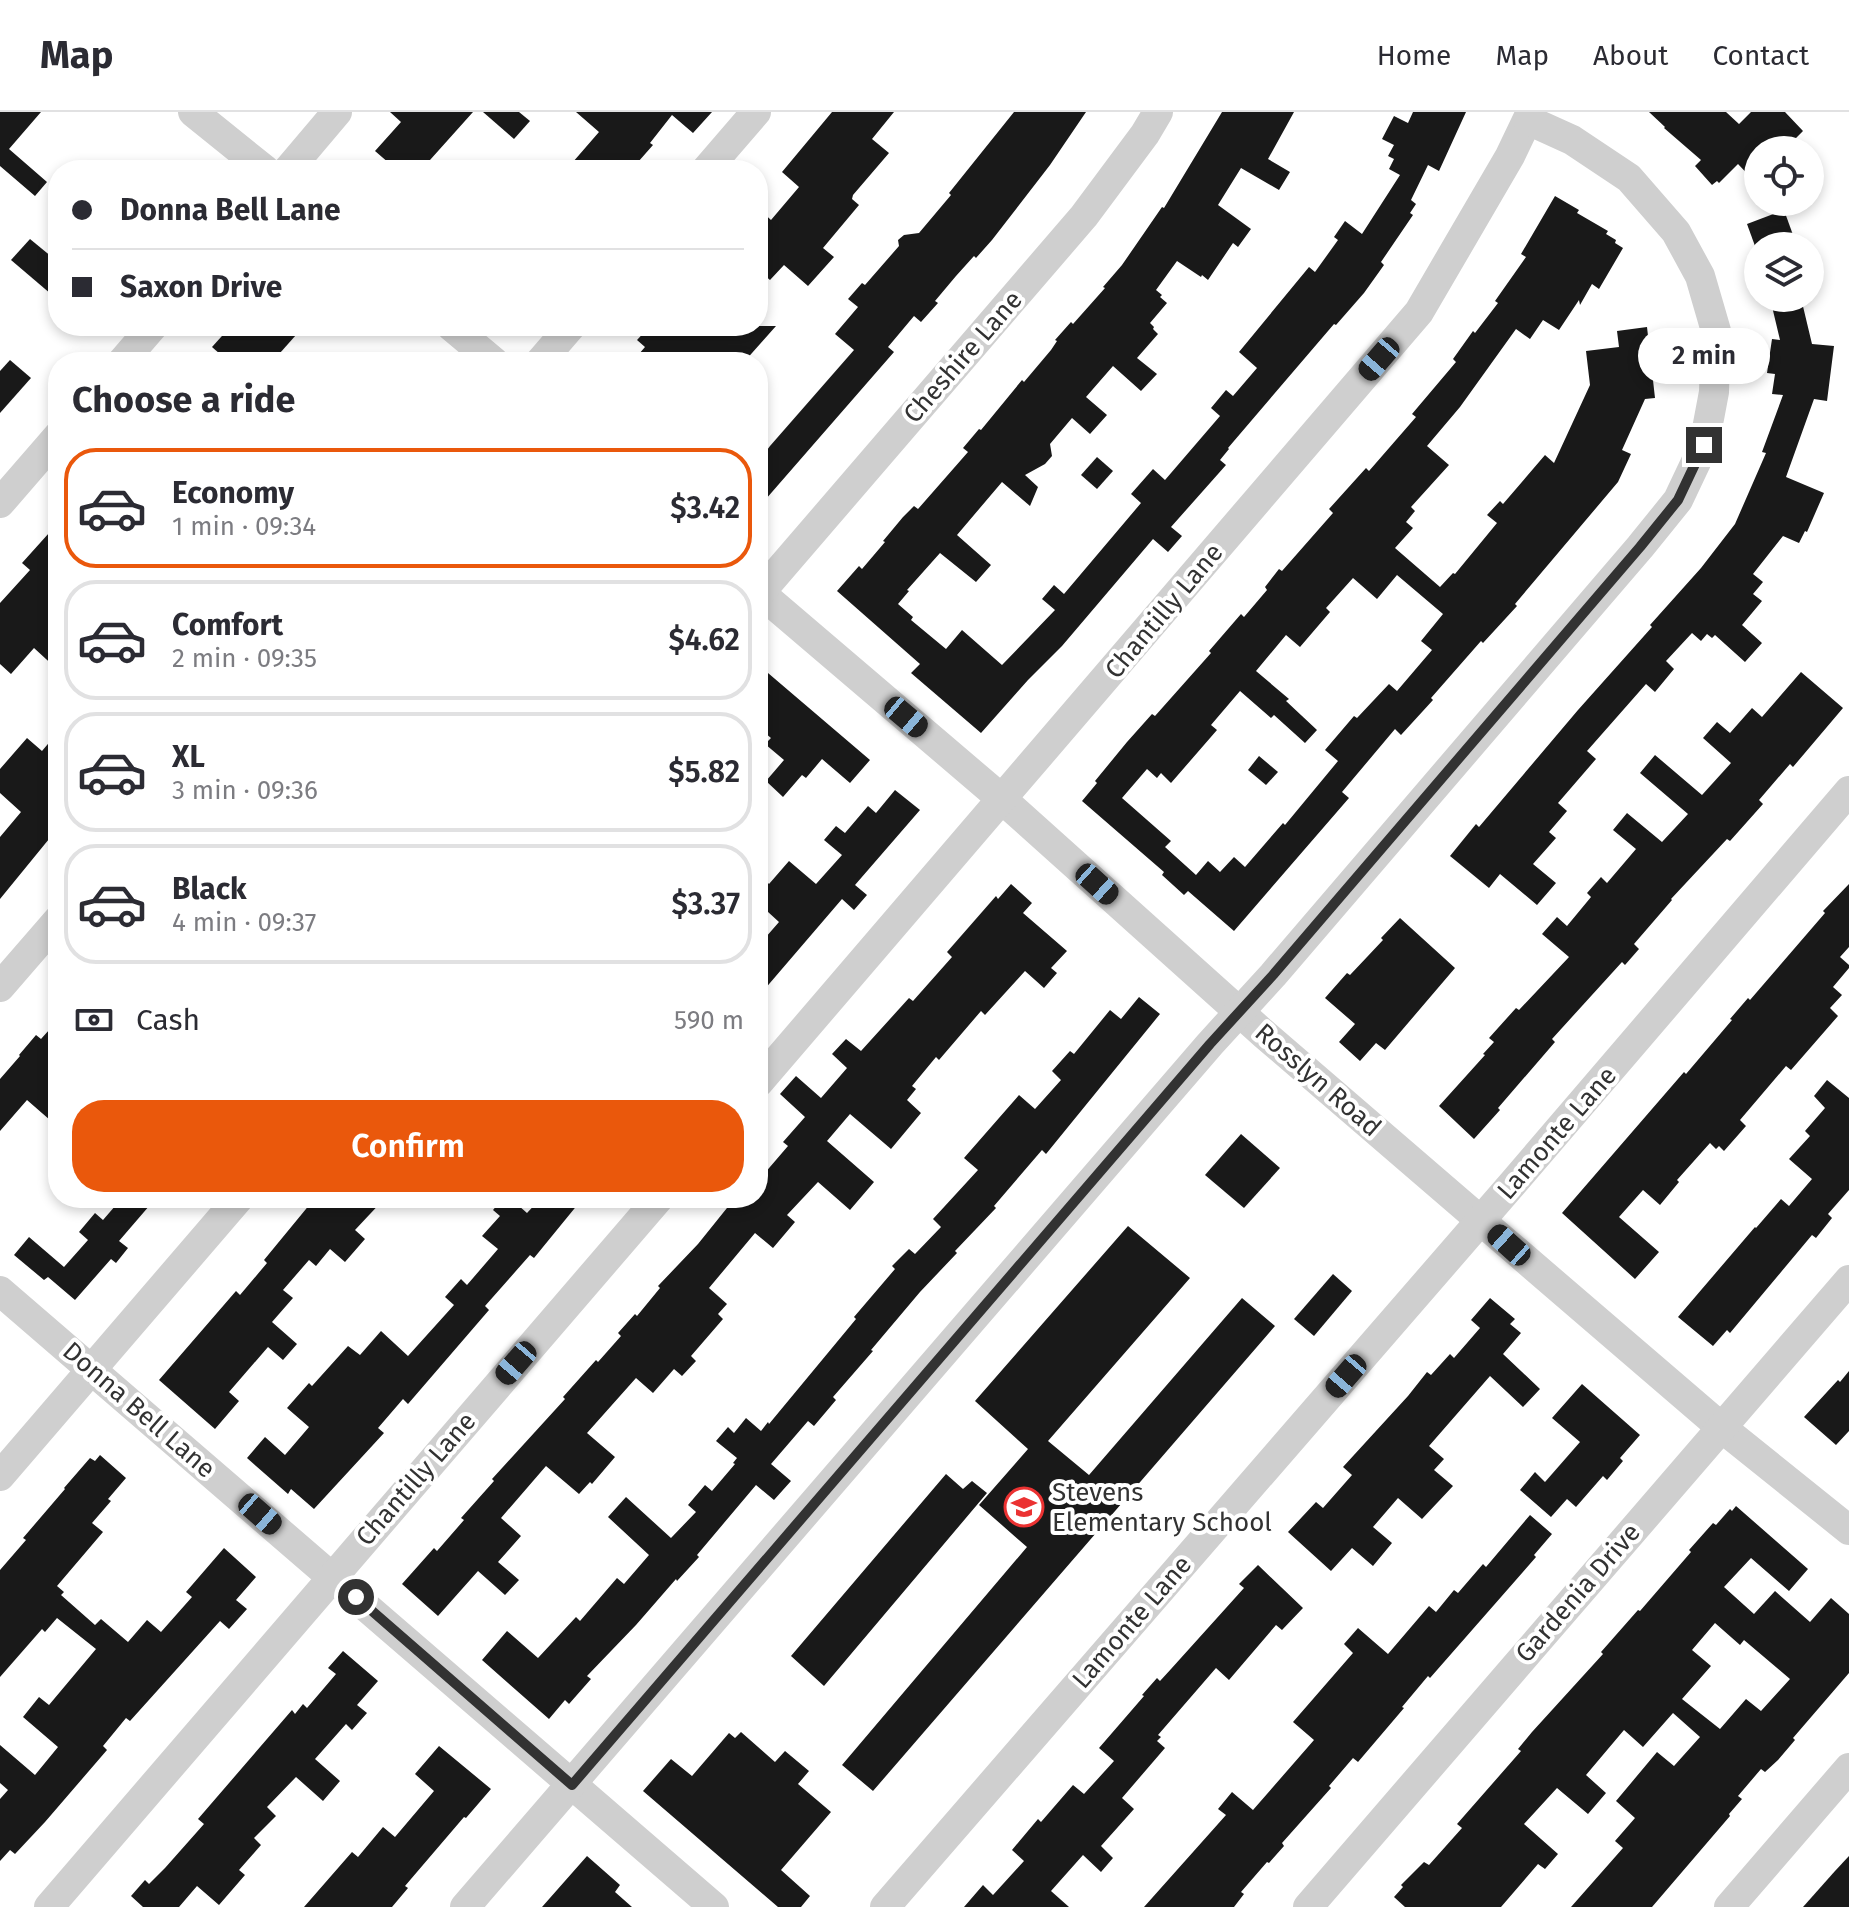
<!DOCTYPE html>
<meta charset="utf-8">
<style>
body{margin:0;font-family:"Fira Sans",sans-serif;background:#f2f2f3;color:#2b2b33;height:100vh;display:flex;flex-direction:column;font-size:30px;white-space:nowrap}
*{box-sizing:border-box;margin:0}
p{font-size:26px;color:#7c7c81}
.icon{flex:none;width:44px;height:44px;fill:none;stroke:currentColor;stroke-width:2;stroke-linecap:round;stroke-linejoin:round}
.map{position:relative;flex:1;overflow:hidden}
.side{position:absolute;left:48px;top:240px;width:720px;height:856px;display:flex;flex-direction:column;background:#fff;border-radius:32px;box-shadow:0 4px 12px #0003}
.side>*{flex:none}
.guide{position:absolute;left:48px;top:48px;width:720px;height:176px;border-radius:32px;box-shadow:0 4px 12px #0003;display:grid;align-content:center;height:176px;padding:0 24px;background:#fff}
.controls{position:absolute;left:1744px;top:24px;display:grid;gap:16px}
.controls a{display:grid;place-items:center;width:80px;height:80px;border-radius:50%;background:#fff;box-shadow:0 4px 12px #0003;font-size:40px}
.end{position:absolute;width:36px;height:36px;margin:-18px;border:10px solid #323232;background:#fff;box-shadow:0 0 0 4px #fff}
.from{border-radius:50%}
.bubble{position:absolute;height:56px;border-radius:28px;background:#fff;box-shadow:0 4px 12px #0003;font-size:26px;font-weight:600;line-height:56px;text-align:center}
.car{position:absolute;width:24px;height:48px;margin:-24px -12px;border-radius:10px;box-shadow:0 0 6px 2px #0007;background:linear-gradient(#222 24%,#8ab4d8 0 40%,#222 0 76%,#8ab4d8 0 86%,#222 0)}
.guide b{display:flex;align-items:center;gap:28px;height:76px;font-size:30px}
.guide b+b{border-top:2px solid #e1e1e2}
.guide i{width:20px;height:20px;background:#2b2b33}
ul{padding:0;list-style:none}
li{display:flex;align-items:center;gap:24px;height:120px;margin:0 16px 12px;padding:0 8px;border:4px solid #e1e1e2;border-radius:32px}
li div{flex:1}
li b{display:block;font-size:30px}
li em{font-style:normal;font-weight:600}
li.current{border-color:#ea580c}
li>.icon{width:72px;height:72px;stroke-width:1.5}
h2{padding:0 24px;font-size:36px;line-height:96px}
.pay{display:flex;align-items:center;gap:20px;height:88px;padding:0 24px;font-size:30px}
.pay p{margin-inline-start:auto}
.button{display:flex;gap:16px;margin-top:auto;padding:16px 24px}
.button a{flex:1;height:92px;border-radius:32px;background:#ea580c;color:#fff;font-size:32px;font-weight:600;line-height:92px;text-align:center}
header{display:flex;align-items:center;gap:48px;box-sizing:border-box;height:112px;padding:0 40px;background:#fff;border-bottom:2px solid #e1e1e2}
header strong{font-size:38px}
nav{display:flex;gap:44px;margin-inline-start:auto;font-size:28px}
.map>svg:first-child{display:block}
.building{fill:#191919;fill-rule:evenodd}
.lines{fill:none;stroke-linecap:round;stroke-linejoin:round}
.minor{stroke:#cfcfcf;stroke-width:30}
.route{stroke:#323232;stroke-width:10}
.labels{text-anchor:middle;dominant-baseline:central;stroke-width:8;stroke-linejoin:round;paint-order:stroke}
.street-label{font-size:26px;fill:#323232;stroke:#fff}
.poi-label{font-size:26px;fill:#323232;stroke:#fff;text-anchor:start}
</style>
<header>
<strong>Map</strong>
<nav><a>Home</a><a>Map</a><a>About</a><a>Contact</a></nav>
</header>
<div class="map">
<svg width="1849" height="1795" viewBox="0 0 1849 1795">
<rect width="100%" height="100%" fill="#fff"/>
<!-- building -->
<g class="building">
<polygon points="0,0 41,0 9,37 47,70 35,84 0,54"/>
<polygon points="390,0 473,0 430,48 442,58 397,58 375,39 401,10"/>
<polygon points="483,0 519,0 530,9 514,27"/>
<polygon points="576,0 712,0 693,21 672,3 650,31 653,33 631,58 566,58 599,20"/>
<polygon points="832,0 894,0 872,27 889,41 853,83 852,87 859,93 823,136 834,145 808,174 784,153 770,168 758,158 758,96 771,108 799,75 782,60"/>
<polygon points="1014,0 1086,0 1050,53 992,128 976,146 974,144 956,164 935,189 938,191 921,210 914,204 888,235 894,240 758,396 758,350 770,334 854,238 835,222 858,195 848,187 862,171 865,173 899,134 898,128 904,123 919,121 951,83 949,81"/>
<polygon points="1222,0 1294,0 1268,47 1290,60 1279,78 1241,56 1218,93 1251,117 1238,135 1233,131 1208,168 1202,163 1201,165 1177,149 1156,178 1162,183 1160,185 1167,191 1150,211 1154,215 1153,217 1158,222 1137,246 1157,262 1141,279 1113,254 1086,285 1107,303 1090,322 1072,306 1050,332 1052,344 1045,352 1025,363 1038,375 1030,394 1002,370 957,423 991,453 976,470 940,441 907,478 909,479 898,492 913,505 911,508 946,537 962,518 1002,553 1055,498 1042,487 1054,473 1064,482 1141,391 1131,382 1153,357 1165,368 1220,304 1211,296 1226,278 1233,284 1257,256 1239,240 1309,155 1315,160 1338,128 1334,125 1345,109 1362,122 1400,63 1389,57 1394,47 1388,44 1394,33 1382,27 1394,4 1408,11 1413,0 1466,0 1439,59 1428,53 1411,88 1416,92 1410,101 1413,103 1381,150 1384,153 1364,181 1336,213 1334,212 1228,336 1229,337 1220,348 1226,353 1171,415 1182,424 1168,440 1153,427 1062,534 1028,568 981,621 911,561 920,552 837,479 859,454 862,457 885,430 883,429 903,405 914,394 918,397 968,340 963,336 979,317 981,318 1022,268 1024,270 1051,238 1057,229 1055,228 1071,210 1073,212 1105,176 1103,175 1122,153 1162,95 1164,96"/>
<polygon points="1649,0 1726,0 1739,12 1751,0 1785,0 1803,19 1793,29 1802,38 1758,38 1758,73 1738,52 1719,71 1717,69 1712,73 1695,54 1701,48 1664,16 1665,15"/>
<path d="M1555,84L1579,98L1577,101L1608,119L1606,122L1616,128L1615,131L1623,136L1599,177L1592,172L1580,193L1579,188L1559,218L1543,208L1530,227L1516,217L1460,295L1427,334L1449,353L1411,395L1415,399L1406,410L1413,416L1395,436L1440,475L1453,461L1455,462L1497,411L1487,403L1500,389L1503,392L1545,343L1554,351L1590,273L1586,239L1619,235L1617,219L1647,215L1655,286L1645,287L1622,338L1631,342L1618,370L1515,492L1517,494L1483,531L1481,529L1431,586L1433,588L1401,623L1395,617L1342,680L1349,686L1234,819L1188,779L1184,783L1162,763L1164,760L1082,689L1097,671L1095,669L1127,630L1152,602L1155,604L1211,541L1209,539L1241,502L1244,505L1267,478L1265,475L1279,457L1282,459L1333,401L1329,397L1366,356L1369,359L1416,305L1412,302L1456,250L1453,247L1473,219L1475,221L1498,191L1495,189L1526,145L1521,142ZM1397,463L1443,502L1421,529L1432,538L1397,579L1389,572L1357,606L1354,604L1325,638L1338,649L1285,713L1283,711L1245,755L1234,745L1220,760L1208,749L1196,763L1165,735L1171,729L1122,686L1147,657L1157,666L1161,661L1171,671L1217,618L1211,613L1240,579L1271,606L1274,603L1305,631L1317,618L1286,589L1289,587L1256,559L1286,523L1300,535L1330,500L1326,496L1353,466L1377,487Z"/>
<polygon points="1784,98 1797,134 1755,134 1747,112"/>
<polygon points="30,127 58,150 58,188 11,148"/>
<polygon points="1770,186 1801,186 1812,232 1834,234 1827,289 1814,287 1786,365 1824,381 1807,420 1805,419 1799,431 1783,424 1753,462 1763,470 1753,482 1762,489 1742,513 1762,531 1745,550 1715,523 1712,526 1707,522 1701,529 1692,521 1666,549 1674,557 1655,580 1646,572 1587,639 1596,647 1558,691 1567,699 1549,720 1556,726 1533,752 1556,771 1537,793 1500,762 1489,776 1450,744 1476,712 1479,715 1578,598 1652,515 1650,513 1701,456 1735,412 1766,341 1762,340 1783,283 1772,282 1775,262 1767,261 1772,227 1780,228"/>
<polygon points="231,214 304,214 272,250 229,250 212,235"/>
<polygon points="650,214 776,214 744,250 632,250 645,235 637,228"/>
<polygon points="10,248 31,266 0,301 0,259"/>
<polygon points="1097,345 1113,359 1097,377 1081,363"/>
<polygon points="58,411 58,558 34,536 11,562 0,552 0,491 30,458 22,451"/>
<polygon points="1801,560 1843,596 1793,655 1790,652 1759,688 1763,692 1730,729 1727,727 1671,787 1672,788 1634,832 1639,837 1625,853 1622,850 1552,927 1555,930 1498,996 1500,998 1474,1027 1439,994 1485,943 1483,942 1494,930 1489,926 1516,896 1519,898 1569,845 1542,822 1557,805 1567,814 1591,785 1587,781 1601,765 1607,771 1636,737 1613,718 1627,701 1662,730 1688,702 1640,661 1655,643 1702,683 1731,651 1703,626 1717,610 1730,621 1752,596 1762,605"/>
<polygon points="768,561 870,648 850,671 822,647 806,666 802,663 783,685 766,669 784,648 765,632 771,626 758,615 758,573"/>
<polygon points="58,620 58,716 0,787 0,725 21,700 0,681 0,657 27,626 42,639"/>
<polygon points="1259,644 1278,660 1266,673 1248,658"/>
<polygon points="895,678 920,698 855,773 867,783 854,798 842,787 758,885 758,834 779,810 758,791 758,780 767,770 769,772 789,749 816,772 842,743 824,728 836,714 845,721 868,694 876,701"/>
<polygon points="1011,772 1032,791 1023,801 1067,839 1051,856 1057,861 1044,876 1025,859 985,903 981,899 939,948 936,945 912,974 916,977 907,988 921,1001 891,1037 850,1002 827,1029 874,1070 850,1098 818,1070 787,1103 795,1110 773,1136 755,1121 709,1176 727,1192 718,1202 723,1207 691,1244 696,1249 682,1264 674,1257 653,1281 636,1266 587,1321 615,1345 592,1372 590,1370 579,1382 546,1354 501,1406 521,1424 498,1450 519,1468 505,1483 478,1459 438,1504 402,1472 434,1436 437,1439 464,1408 461,1406 494,1369 492,1367 565,1287 563,1285 596,1248 598,1250 621,1224 618,1221 635,1202 637,1204 660,1176 658,1174 698,1132 735,1086 758,1086 758,1069 788,1034 783,1030 805,1005 780,982 796,964 821,986 847,956 832,942 846,927 861,939 909,886 913,889 952,845 947,840 996,784 998,787"/>
<polygon points="1849,772 1849,835 1840,845 1849,853 1849,856 1833,875 1842,883 1830,896 1838,904 1791,958 1786,954 1740,1008 1746,1014 1724,1039 1719,1034 1716,1037 1710,1031 1677,1068 1679,1070 1660,1093 1643,1078 1619,1105 1659,1140 1635,1167 1562,1101 1684,960 1686,962 1732,908 1730,907 1748,886 1750,888 1825,801 1823,799"/>
<polygon points="1400,806 1455,856 1385,938 1376,931 1360,949 1339,930 1355,912 1325,886 1347,861 1350,863 1367,845 1383,828 1381,826"/>
<polygon points="1139,885 1160,902 1046,1042 1042,1038 994,1094 996,1096 955,1139 957,1141 920,1180 871,1238 873,1239 833,1285 836,1288 814,1314 808,1309 771,1352 791,1369 774,1388 756,1373 697,1443 699,1445 677,1469 676,1467 636,1513 587,1564 591,1567 569,1592 565,1588 549,1607 482,1548 507,1519 538,1546 576,1505 580,1509 617,1466 624,1472 649,1443 608,1405 626,1385 671,1426 696,1400 688,1393 705,1373 712,1379 735,1352 733,1351 737,1346 716,1329 728,1315 734,1321 746,1306 761,1319 768,1310 769,1312 856,1207 854,1205 895,1157 892,1154 909,1137 915,1142 941,1115 933,1107 978,1058 964,1046 1019,983 1035,997 1061,968 1052,959 1070,939 1074,942 1110,898 1121,907"/>
<polygon points="58,908 58,1015 27,988 0,1019 0,967 20,944 19,943 36,923 41,927"/>
<polygon points="1827,968 1849,986 1849,1078 1828,1102 1832,1106 1816,1126 1812,1123 1730,1221 1727,1218 1713,1234 1678,1205 1755,1115 1756,1116 1781,1087 1789,1094 1812,1067 1789,1047 1810,1024 1805,1019 1825,996 1814,984"/>
<polygon points="1241,1022 1280,1056 1244,1096 1205,1063"/>
<polygon points="122,1086 156,1086 119,1129 128,1136 116,1151 111,1147 75,1188 48,1165 44,1168 14,1143 29,1125 64,1155 88,1128 79,1120 95,1101 103,1108"/>
<polygon points="315,1086 385,1086 355,1118 365,1127 345,1150 330,1137 316,1154 309,1148 283,1178 293,1186 272,1210 297,1232 283,1248 268,1235 229,1280 239,1289 215,1317 159,1268 236,1179 240,1183 267,1151 264,1148"/>
<polygon points="503,1086 510,1086 527,1101 541,1086 583,1086 534,1146 530,1143 485,1194 489,1198 408,1292 403,1287 378,1316 384,1321 314,1397 291,1377 288,1382 247,1346 265,1325 285,1343 309,1315 287,1296 309,1271 312,1274 348,1234 360,1243 381,1219 408,1244 454,1193 445,1185 461,1167 467,1173 498,1137 482,1124 500,1104 493,1098"/>
<polygon points="1128,1114 1190,1166 1048,1329 1089,1363 1242,1186 1275,1214 873,1679 842,1653 1027,1435 979,1393 1028,1337 975,1289"/>
<polygon points="1333,1162 1352,1179 1314,1224 1294,1207"/>
<polygon points="1490,1186 1515,1207 1510,1212 1521,1221 1503,1242 1540,1277 1523,1295 1490,1264 1429,1334 1444,1347 1434,1358 1453,1374 1422,1407 1398,1386 1373,1415 1392,1431 1373,1454 1352,1436 1331,1459 1288,1420 1316,1390 1323,1396 1352,1363 1343,1355 1408,1284 1427,1260 1431,1263 1450,1242 1454,1246 1480,1216 1471,1208"/>
<polygon points="1849,1259 1849,1319 1836,1333 1804,1305 1838,1268 1840,1270"/>
<polygon points="1582,1272 1640,1323 1620,1346 1623,1349 1607,1368 1603,1364 1576,1395 1567,1387 1551,1405 1520,1378 1535,1360 1545,1370 1580,1330 1552,1306"/>
<polygon points="100,1343 126,1366 108,1387 111,1389 92,1411 103,1420 57,1474 64,1480 61,1483 95,1513 101,1507 128,1530 147,1508 161,1520 192,1485 186,1480 224,1436 256,1465 236,1488 247,1497 229,1517 220,1509 130,1609 126,1606 103,1634 107,1638 45,1710 15,1742 10,1738 0,1749 0,1687 8,1678 0,1671 0,1633 35,1663 58,1635 23,1605 39,1585 49,1593 96,1537 57,1506 45,1520 42,1517 0,1565 0,1458 26,1428 23,1426 65,1377 64,1376 90,1346 95,1349"/>
<polygon points="946,1362 963,1377 972,1369 987,1381 824,1574 791,1544"/>
<path d="M1736,1394L1808,1457L1789,1479L1751,1446L1724,1475L1754,1502L1775,1479L1810,1510L1831,1486L1849,1502V1561L1793,1626L1795,1628L1778,1648L1765,1660L1761,1657L1738,1684L1742,1687L1729,1702L1730,1704L1652,1795H1571L1623,1736L1615,1729L1635,1706L1616,1689L1657,1640L1674,1654L1700,1625L1673,1601L1643,1635L1624,1618L1586,1663L1606,1681L1588,1702L1557,1676L1524,1712L1558,1742L1545,1757L1538,1752L1501,1795H1405L1394,1785L1403,1775L1401,1773L1424,1750L1429,1753L1462,1716L1457,1712L1521,1639L1518,1637L1532,1620L1603,1542L1601,1540L1638,1498L1640,1499L1691,1440L1689,1438L1713,1411L1716,1413L1730,1397L1732,1399ZM1715,1511L1740,1533L1744,1528L1790,1567L1761,1599L1746,1587L1720,1617L1682,1587L1711,1554L1692,1538Z"/>
<polygon points="1530,1403 1552,1422 1534,1443 1536,1445 1430,1566 1428,1564 1402,1595 1404,1596 1358,1650 1353,1646 1329,1674 1331,1676 1282,1731 1284,1734 1269,1751 1267,1750 1241,1780 1244,1782 1234,1795 1144,1795 1226,1703 1218,1697 1232,1680 1253,1698 1314,1628 1293,1610 1353,1541 1344,1532 1358,1516 1388,1542 1429,1494 1436,1500 1454,1478 1458,1481 1483,1452 1486,1455"/>
<polygon points="1258,1453 1303,1496 1282,1518 1276,1513 1229,1568 1216,1556 1158,1623 1161,1625 1157,1629 1165,1636 1122,1686 1134,1697 1101,1734 1113,1746 1101,1760 1083,1743 1051,1779 1069,1795 964,1795 983,1773 993,1783 1024,1749 1012,1738 1038,1707 1041,1710 1073,1673 1084,1682 1114,1649 1099,1636 1144,1584 1142,1583 1157,1566 1160,1569 1171,1557 1244,1476 1239,1472"/>
<polygon points="343,1539 378,1569 357,1593 367,1601 352,1618 346,1612 315,1647 340,1669 323,1689 296,1665 267,1695 276,1704 254,1726 261,1733 239,1758 245,1763 219,1793 197,1774 179,1795 143,1795 131,1784 145,1768 149,1772 165,1756 204,1712 198,1707 292,1598 295,1602 303,1592 307,1596 336,1562 328,1556"/>
<polygon points="741,1620 775,1650 785,1639 809,1659 798,1672 831,1700 781,1758 810,1784 801,1795 778,1795 643,1679 671,1647 692,1664 729,1621 735,1626"/>
<polygon points="439,1634 491,1677 466,1706 464,1705 405,1774 408,1776 392,1795 304,1795 352,1740 358,1745 383,1715 395,1725 434,1679 415,1662"/>
<polygon points="587,1744 620,1773 615,1780 632,1795 542,1795"/>
<polygon points="1849,1744 1849,1795 1803,1795 1835,1759"/>
</g>
<g class="lines">
<!-- minor -->
<g class="minor">
<polyline points="193,0 265,58"/>
<polyline points="288,58 337,0"/>
<polyline points="706,58 756,0"/>
<polyline points="451,214 494,250"/>
<polyline points="122,250 153,214"/>
<polyline points="540,250 571,214"/>
<polyline points="0,391 58,324"/>
<polyline points="758,479 1003,688 1265,923 1509,1133 1722,1316 1849,1418"/>
<polyline points="758,483 1084,104 1145,22 1158,0"/>
<polyline points="0,875 58,808"/>
<polyline points="758,971 1419,200 1510,44 1531,0"/>
<polyline points="0,1179 714,1795"/>
<polyline points="0,1364 239,1086"/>
<polyline points="49,1795 659,1086"/>
<polyline points="465,1795 1210,932 1273,863 1640,435 1678,388 1704,333 1714,280 1716,219 1700,164 1676,120 1629,66 1572,28 1528,8"/>
<polyline points="885,1795 1514,1070 1849,679"/>
<polyline points="1308,1795 1849,1168"/>
<polyline points="1729,1795 1849,1656"/>
</g>
</g>
<g class="lines">
<!-- route -->
<polyline class="route" points="356,1485 572,1673 1210,932 1273,863 1640,435 1678,388 1704,333"/>
</g>
<!-- icons -->
<defs>
<g id="school-ring" transform="scale(2)"><circle r="9.5" fill="#fff" stroke="#eb3232" stroke-width="1.5"/><path d="M0-5L7-2L0 1L-7-2ZM-4 1L0 2.5L4 1V4Q0 6-4 4Z" fill="#eb3232"/></g>
</defs>
<g fill-rule="evenodd">
<use href="#school-ring" x="1024" y="1395"/>
</g>
<g class="labels">
<!-- street labels -->
<g class="street-label">
<text transform="translate(963 245) rotate(-49)">Cheshire Lane</text>
<text transform="translate(1164 499) rotate(-50)">Chantilly Lane</text>
<text transform="translate(1318 968) rotate(41)">Rosslyn Road</text>
<text transform="translate(1557 1021) rotate(-49)">Lamonte Lane</text>
<text transform="translate(139 1298) rotate(41)">Donna Bell Lane</text>
<text transform="translate(416 1367) rotate(-49)">Chantilly Lane</text>
<text transform="translate(1578 1481) rotate(-49)">Gardenia Drive</text>
<text transform="translate(1132 1510) rotate(-49)">Lamonte Lane</text>
</g>
<!-- poi labels -->
<g class="poi-label">
<text x="1052" y="1380">Stevens<tspan x="1052" dy="30">Elementary School</tspan></text>
</g>
</g>
</svg>
<div class="controls">
<a><svg class="icon" aria-label="locate" viewBox="0 0 24 24"><circle cx="12" cy="12" r="6"/><path d="M12 2v4M12 18v4M2 12h4M18 12h4"/></svg></a>
<a><svg class="icon" aria-label="layers" viewBox="0 0 24 24"><path d="M12 4l9 5-9 5-9-5zM3 14l9 5 9-5"/></svg></a>
</div>
<i class="end from" style="left:356px;top:1485px"></i>
<i class="end" style="left:1704px;top:333px"></i>
<div class="bubble" style="left:1638px;top:216px;width:132px">2 min</div>
<i class="car" style="left:1379px;top:247px;rotate:221deg"></i>
<i class="car" style="left:906px;top:605px;rotate:130deg"></i>
<i class="car" style="left:1097px;top:772px;rotate:132deg"></i>
<i class="car" style="left:1509px;top:1133px;rotate:312deg"></i>
<i class="car" style="left:516px;top:1251px;rotate:221deg"></i>
<i class="car" style="left:1346px;top:1264px;rotate:221deg"></i>
<i class="car" style="left:260px;top:1402px;rotate:131deg"></i>
<div class="guide">
<b><i class="from"></i>Donna Bell Lane</b>
<b><i></i>Saxon Drive</b>
</div>
<section class="side">
<h2>Choose a ride</h2>
<ul>
<li class="current"><svg class="icon" aria-label="car" viewBox="0 0 24 24"><path d="M5 17H2v-5l4-1 3-4h7l3 4 3 1v5h-3M9 17h6M6 11h13"/><circle cx="7" cy="17" r="2"/><circle cx="17" cy="17" r="2"/></svg><div><b>Economy</b><p>1 min · 09:34</p></div><em>$3.42</em></li>
<li><svg class="icon" aria-label="car" viewBox="0 0 24 24"><path d="M5 17H2v-5l4-1 3-4h7l3 4 3 1v5h-3M9 17h6M6 11h13"/><circle cx="7" cy="17" r="2"/><circle cx="17" cy="17" r="2"/></svg><div><b>Comfort</b><p>2 min · 09:35</p></div><em>$4.62</em></li>
<li><svg class="icon" aria-label="car" viewBox="0 0 24 24"><path d="M5 17H2v-5l4-1 3-4h7l3 4 3 1v5h-3M9 17h6M6 11h13"/><circle cx="7" cy="17" r="2"/><circle cx="17" cy="17" r="2"/></svg><div><b>XL</b><p>3 min · 09:36</p></div><em>$5.82</em></li>
<li><svg class="icon" aria-label="car" viewBox="0 0 24 24"><path d="M5 17H2v-5l4-1 3-4h7l3 4 3 1v5h-3M9 17h6M6 11h13"/><circle cx="7" cy="17" r="2"/><circle cx="17" cy="17" r="2"/></svg><div><b>Black</b><p>4 min · 09:37</p></div><em>$3.37</em></li>
</ul>
<div class="pay"><svg class="icon" aria-label="cash" viewBox="0 0 24 24"><path d="M3 7h18v10H3z"/><circle cx="12" cy="12" r="2"/></svg>Cash<p>590 m</p></div>
<div class="button"><a>Confirm</a></div>
</section>
</div>
